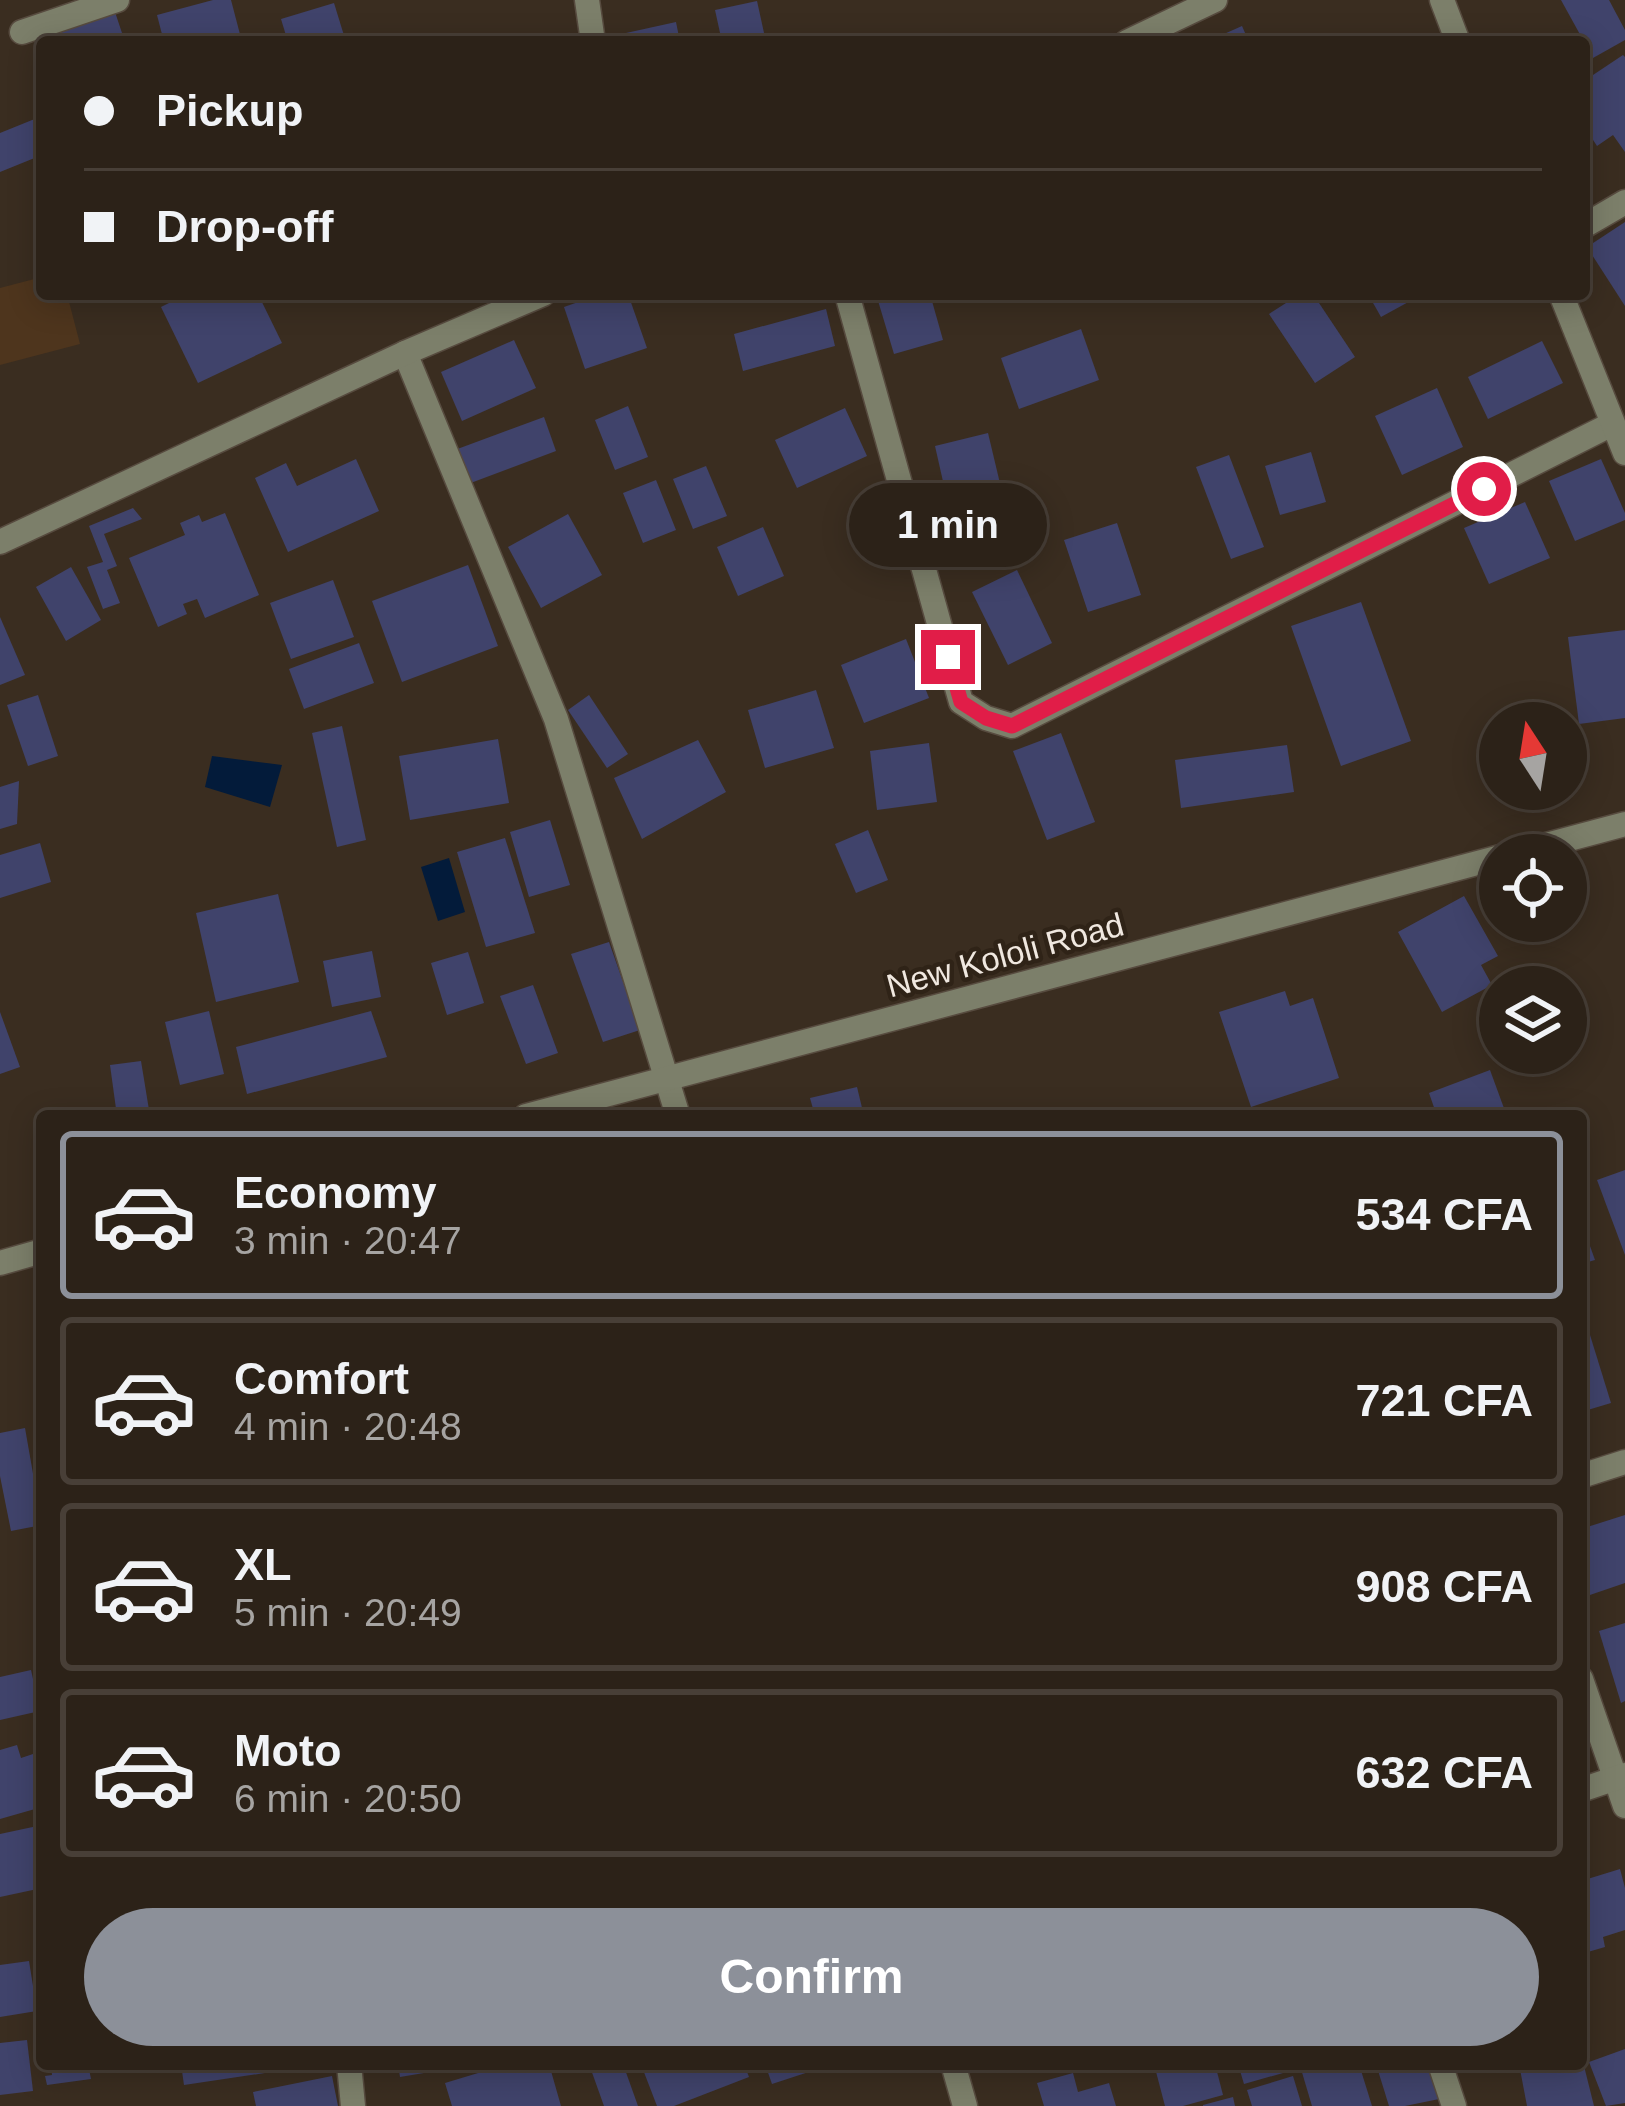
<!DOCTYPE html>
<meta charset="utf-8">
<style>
body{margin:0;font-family:Arial,sans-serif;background:#342a21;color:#f1f3f6;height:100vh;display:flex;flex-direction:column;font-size:45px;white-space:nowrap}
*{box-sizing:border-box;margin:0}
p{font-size:39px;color:#a6a4a2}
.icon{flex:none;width:66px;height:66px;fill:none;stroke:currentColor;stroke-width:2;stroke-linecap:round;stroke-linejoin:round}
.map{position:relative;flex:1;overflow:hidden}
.details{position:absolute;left:36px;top:1110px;width:1551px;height:960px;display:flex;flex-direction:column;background:#2c2218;border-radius:12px;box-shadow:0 6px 30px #0003,0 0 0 3px #483f37}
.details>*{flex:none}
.guide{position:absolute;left:36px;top:36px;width:1554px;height:264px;border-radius:12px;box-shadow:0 6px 30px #0003,0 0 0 3px #483f37;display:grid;align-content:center;height:264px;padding:0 48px;background:#2c2218}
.needle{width:78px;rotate:348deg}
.fabs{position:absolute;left:1479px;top:702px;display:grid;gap:24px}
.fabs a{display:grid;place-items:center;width:108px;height:108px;border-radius:50%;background:#2c2218;box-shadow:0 6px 30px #0003,0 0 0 3px #483f37;font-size:60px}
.end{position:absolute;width:54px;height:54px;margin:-27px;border:15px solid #e11d48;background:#fff;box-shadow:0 0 0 6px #fff}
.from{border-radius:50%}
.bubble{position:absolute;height:84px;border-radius:42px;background:#2c2218;box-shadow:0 6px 30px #0003,0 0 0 3px #483f37;font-size:39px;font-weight:600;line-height:84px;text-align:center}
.guide b{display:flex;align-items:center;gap:42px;height:114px;font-size:45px}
.guide b+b{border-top:3px solid #483f37}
.guide i{width:30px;height:30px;background:#f1f3f6}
ul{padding:21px 0 0;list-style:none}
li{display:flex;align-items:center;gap:36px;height:168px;margin:0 24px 18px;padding:0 24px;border:6px solid #483f37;border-radius:12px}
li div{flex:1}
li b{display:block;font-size:45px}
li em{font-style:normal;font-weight:600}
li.current{border-color:#8c9099}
li>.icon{width:108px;height:108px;stroke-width:1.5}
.action{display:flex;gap:24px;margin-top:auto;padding:24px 48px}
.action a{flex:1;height:138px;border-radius:72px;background:#8c9099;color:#fff;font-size:48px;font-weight:600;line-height:138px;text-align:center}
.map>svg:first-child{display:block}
.green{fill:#4e351d}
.water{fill:#031b3a}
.building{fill:#40436b}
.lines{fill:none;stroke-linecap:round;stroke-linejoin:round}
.minor-casing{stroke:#574b3f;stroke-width:27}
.tertiary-casing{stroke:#574b3f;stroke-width:27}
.minor{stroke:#7c7f6a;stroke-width:24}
.tertiary{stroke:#7c7f6a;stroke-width:24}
.route{stroke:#e11d48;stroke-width:15}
.labels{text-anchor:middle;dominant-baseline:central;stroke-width:9;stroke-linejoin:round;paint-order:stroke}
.street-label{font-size:33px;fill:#f0e8e0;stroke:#2f2317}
</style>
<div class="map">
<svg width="1625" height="2106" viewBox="0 0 1625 2106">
<rect width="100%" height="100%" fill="#3a2d20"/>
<!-- green -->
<polygon class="green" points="42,277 42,294 67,294 80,344 0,365 0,288"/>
<!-- water -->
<g class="water">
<polygon points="212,756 282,765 270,807 205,787"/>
<polygon points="449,858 465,912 438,921 421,867"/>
</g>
<!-- building -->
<g class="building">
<polygon points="213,0 231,0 242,42 164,42 157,15"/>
<polygon points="1561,0 1609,0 1625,30 1625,40 1593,58"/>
<polygon points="757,1 766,42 722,42 715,10"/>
<polygon points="334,3 346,42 288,42 281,19"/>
<polygon points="114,9 125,42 47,42 44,32"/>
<polygon points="676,22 680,42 628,42 626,33"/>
<polygon points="1242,26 1249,42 1206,42"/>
<polygon points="1623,55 1625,57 1625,152 1613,135 1597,146 1584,126 1584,81"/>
<polygon points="42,116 42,155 0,172 0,133"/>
<polygon points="1625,222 1625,306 1587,247"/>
<polygon points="187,294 258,294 282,343 198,383 161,307"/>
<polygon points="601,294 628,294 647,348 585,369 564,307"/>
<polygon points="753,294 782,294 782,295 755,303"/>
<polygon points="876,294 930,294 943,340 894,354"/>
<polygon points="1300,294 1313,294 1355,357 1315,383 1269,314"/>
<polygon points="1368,294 1423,294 1381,317"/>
<polygon points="826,309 835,346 743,371 734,334"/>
<polygon points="1081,329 1099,380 1019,409 1001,358"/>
<polygon points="514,340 536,388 462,421 441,372"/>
<polygon points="1542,341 1563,383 1488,419 1468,377"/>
<polygon points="1437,388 1463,447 1402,475 1375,416"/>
<polygon points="628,406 648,457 615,470 595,420"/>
<polygon points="845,408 867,456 797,488 775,440"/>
<polygon points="544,417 556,451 468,484 452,451"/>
<polygon points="988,433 1008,517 954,530 935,446"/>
<polygon points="1311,452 1326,502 1280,515 1265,466"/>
<polygon points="1229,455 1264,547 1231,559 1196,467"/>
<polygon points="356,459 379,511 288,552 255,478 286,463 297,486"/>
<polygon points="1601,459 1625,513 1625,520 1575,541 1549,481"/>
<polygon points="706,466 727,516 693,529 673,479"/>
<polygon points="656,480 676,530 643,543 623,493"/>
<polygon points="1525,502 1550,558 1489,584 1464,528"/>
<polygon points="133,508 142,519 104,534 117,566 107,570 120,603 103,609 87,567 103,562 89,526"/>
<polygon points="225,513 259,595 205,618 197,599 183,604 187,614 158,627 129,558 185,535 180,523 199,515 202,522"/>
<polygon points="568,514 602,575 541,608 508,547"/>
<polygon points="1117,523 1141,595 1088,612 1064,540"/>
<polygon points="763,527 784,576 738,596 717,547"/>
<polygon points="468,565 498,646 402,682 372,601"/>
<polygon points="71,567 101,620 66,641 36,587"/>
<polygon points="1017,570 1052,643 1008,665 972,592"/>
<polygon points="333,580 354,637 291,659 270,603"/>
<polygon points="1361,602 1411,741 1341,766 1291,626"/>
<polygon points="0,617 25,675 0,685"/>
<polygon points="1625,630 1625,718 1579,724 1568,637"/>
<polygon points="906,639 929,698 864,723 841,665"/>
<polygon points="359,643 374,683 304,709 289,669"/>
<polygon points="816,690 834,748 765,768 748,710"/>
<polygon points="38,695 58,756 28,766 7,705"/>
<polygon points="589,695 628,754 607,768 568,710"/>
<polygon points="342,726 366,840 337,847 312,733"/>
<polygon points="1061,733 1095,822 1047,840 1013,751"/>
<polygon points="498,739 509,803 410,820 399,756"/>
<polygon points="698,740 726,792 642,839 614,778"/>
<polygon points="929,743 937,802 877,810 870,751"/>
<polygon points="1287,745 1294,792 1181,808 1175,760"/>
<polygon points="19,781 17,824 0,829 0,787"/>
<polygon points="550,820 570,885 529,897 510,832"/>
<polygon points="868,830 888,880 856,893 835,844"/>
<polygon points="505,838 535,933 486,947 457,852"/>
<polygon points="40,843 51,882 0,898 0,855"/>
<polygon points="278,894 299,982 216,1002 196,913"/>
<polygon points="1464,896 1498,956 1481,965 1492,985 1442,1012 1398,932"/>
<polygon points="609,942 640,1030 603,1042 571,954"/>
<polygon points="372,951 381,997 332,1007 323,961"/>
<polygon points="468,952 484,1003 447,1015 431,963"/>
<polygon points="533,985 558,1053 526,1064 500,996"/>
<polygon points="1285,991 1290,1006 1313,998 1339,1078 1251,1107 1219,1012"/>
<polygon points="209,1011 224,1074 180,1085 165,1022"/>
<polygon points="371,1011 387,1057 247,1094 236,1047"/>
<polygon points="0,1012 20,1067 0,1074"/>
<polygon points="141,1061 150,1116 117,1116 110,1065"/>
<polygon points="1490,1070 1505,1111 1493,1116 1437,1116 1429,1093"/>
<polygon points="857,1087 864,1116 815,1116 810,1098"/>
<polygon points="1625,1170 1625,1255 1597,1180"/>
<polygon points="1581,1221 1595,1260 1581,1264"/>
<polygon points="1590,1335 1611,1403 1581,1412 1581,1337"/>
<polygon points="25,1428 42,1525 11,1531 0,1476 0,1433"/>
<polygon points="1625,1515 1625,1583 1587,1596 1581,1579 1581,1529"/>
<polygon points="1625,1623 1625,1701 1621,1703 1599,1631"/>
<polygon points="31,1670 40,1711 0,1720 0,1677"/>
<polygon points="17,1745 21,1758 42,1751 42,1807 0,1819 0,1750"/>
<polygon points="42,1825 42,1888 0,1897 0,1834"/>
<polygon points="1620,1869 1625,1888 1625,1930 1603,1937 1605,1947 1581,1954 1581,1881"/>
<polygon points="29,1961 37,2011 0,2017 0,1965"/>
<polygon points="27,2040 33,2091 0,2095 0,2043"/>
<polygon points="1625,2049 1625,2103 1606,2106 1589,2062"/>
<polygon points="1581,2054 1594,2106 1527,2106 1519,2064 1581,2064"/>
<polygon points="51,2064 88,2064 91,2079 47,2085 45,2076 52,2075"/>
<polygon points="181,2064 264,2064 265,2073 184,2085"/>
<polygon points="398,2064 438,2064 436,2071 400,2077"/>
<polygon points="508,2064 549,2064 561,2106 452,2106 445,2083"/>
<polygon points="589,2064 623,2064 638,2106 604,2106"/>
<polygon points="651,2064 744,2064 749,2077 674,2106 657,2106 642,2067"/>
<polygon points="765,2064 830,2064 830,2065 772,2084"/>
<polygon points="1154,2064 1215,2064 1223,2095 1183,2106 1165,2106"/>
<polygon points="1238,2064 1288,2064 1290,2071 1244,2084"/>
<polygon points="1317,2064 1359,2064 1372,2106 1312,2106 1301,2069"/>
<polygon points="1376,2064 1432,2064 1444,2098 1405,2106 1389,2106"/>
<polygon points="1073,2073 1078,2092 1109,2083 1116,2106 1044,2106 1037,2083"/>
<polygon points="332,2076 338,2106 256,2106 253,2092"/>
<polygon points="1293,2076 1302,2106 1252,2106 1247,2090"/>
<polygon points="1233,2097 1235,2106 1203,2106 1203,2105"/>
</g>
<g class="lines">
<!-- minor casing -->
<g class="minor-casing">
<g id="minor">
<polyline points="587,0 593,42"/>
<polyline points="1442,0 1458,42"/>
<polyline points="22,32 117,0"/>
<polyline points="1127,42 1215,0"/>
<polyline points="1584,226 1625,202"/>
<polyline points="847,294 961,702 986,718 1012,726 1612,424"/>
<polyline points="1561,294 1625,453"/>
<polyline points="405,353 556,719 678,1116"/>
<polyline points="0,542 405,353 543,294"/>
<polyline points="1581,1476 1625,1462"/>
<polyline points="1581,1679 1625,1806"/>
<polyline points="1581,1790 1625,1775"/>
<polyline points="349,2064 353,2106"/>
<polyline points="953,2064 965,2106"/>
<polyline points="1440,2064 1454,2106"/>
</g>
</g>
<!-- tertiary casing -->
<g class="tertiary-casing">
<g id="tertiary">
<polyline points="1509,855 1625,824"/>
<polyline points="526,1116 1500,857"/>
<polyline points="0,1263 42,1251"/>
</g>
</g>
<!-- minor -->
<use href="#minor" class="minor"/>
<!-- tertiary -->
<use href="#tertiary" class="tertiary"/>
</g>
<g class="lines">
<!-- route -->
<polyline class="route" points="948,657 961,702 986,718 1012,726 1484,489"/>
</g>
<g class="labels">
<!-- street labels -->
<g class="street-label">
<text transform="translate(1005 955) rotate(-15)">New Kololi Road</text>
</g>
</g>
</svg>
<div class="fabs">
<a><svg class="needle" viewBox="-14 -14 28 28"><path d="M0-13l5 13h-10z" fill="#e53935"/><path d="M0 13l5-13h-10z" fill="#a6a4a2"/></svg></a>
<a><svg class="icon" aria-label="locate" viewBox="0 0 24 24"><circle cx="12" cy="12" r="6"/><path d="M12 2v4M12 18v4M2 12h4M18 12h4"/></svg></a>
<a><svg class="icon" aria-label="layers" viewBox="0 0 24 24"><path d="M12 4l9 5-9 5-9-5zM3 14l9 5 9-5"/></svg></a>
</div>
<i class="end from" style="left:1484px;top:489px"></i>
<i class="end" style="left:948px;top:657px"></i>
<div class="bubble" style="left:849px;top:483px;width:198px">1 min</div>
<div class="guide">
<b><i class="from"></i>Pickup</b>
<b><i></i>Drop-off</b>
</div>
<section class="details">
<ul>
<li class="current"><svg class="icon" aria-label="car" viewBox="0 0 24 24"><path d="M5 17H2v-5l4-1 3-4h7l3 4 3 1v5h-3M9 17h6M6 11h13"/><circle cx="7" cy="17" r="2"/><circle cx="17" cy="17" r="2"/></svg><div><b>Economy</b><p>3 min · 20:47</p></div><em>534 CFA</em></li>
<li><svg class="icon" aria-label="car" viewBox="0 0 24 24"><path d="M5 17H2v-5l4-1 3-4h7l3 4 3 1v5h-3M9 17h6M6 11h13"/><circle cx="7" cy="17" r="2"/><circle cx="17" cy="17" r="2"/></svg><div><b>Comfort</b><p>4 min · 20:48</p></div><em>721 CFA</em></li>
<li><svg class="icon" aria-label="car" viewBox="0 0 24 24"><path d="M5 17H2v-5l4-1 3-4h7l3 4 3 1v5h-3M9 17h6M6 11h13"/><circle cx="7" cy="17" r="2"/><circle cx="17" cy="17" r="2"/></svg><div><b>XL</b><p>5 min · 20:49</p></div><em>908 CFA</em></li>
<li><svg class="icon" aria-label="car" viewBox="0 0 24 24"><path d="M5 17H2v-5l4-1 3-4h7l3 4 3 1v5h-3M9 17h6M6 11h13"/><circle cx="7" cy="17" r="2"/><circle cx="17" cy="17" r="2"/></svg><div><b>Moto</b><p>6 min · 20:50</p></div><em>632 CFA</em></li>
</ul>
<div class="action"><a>Confirm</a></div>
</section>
</div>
